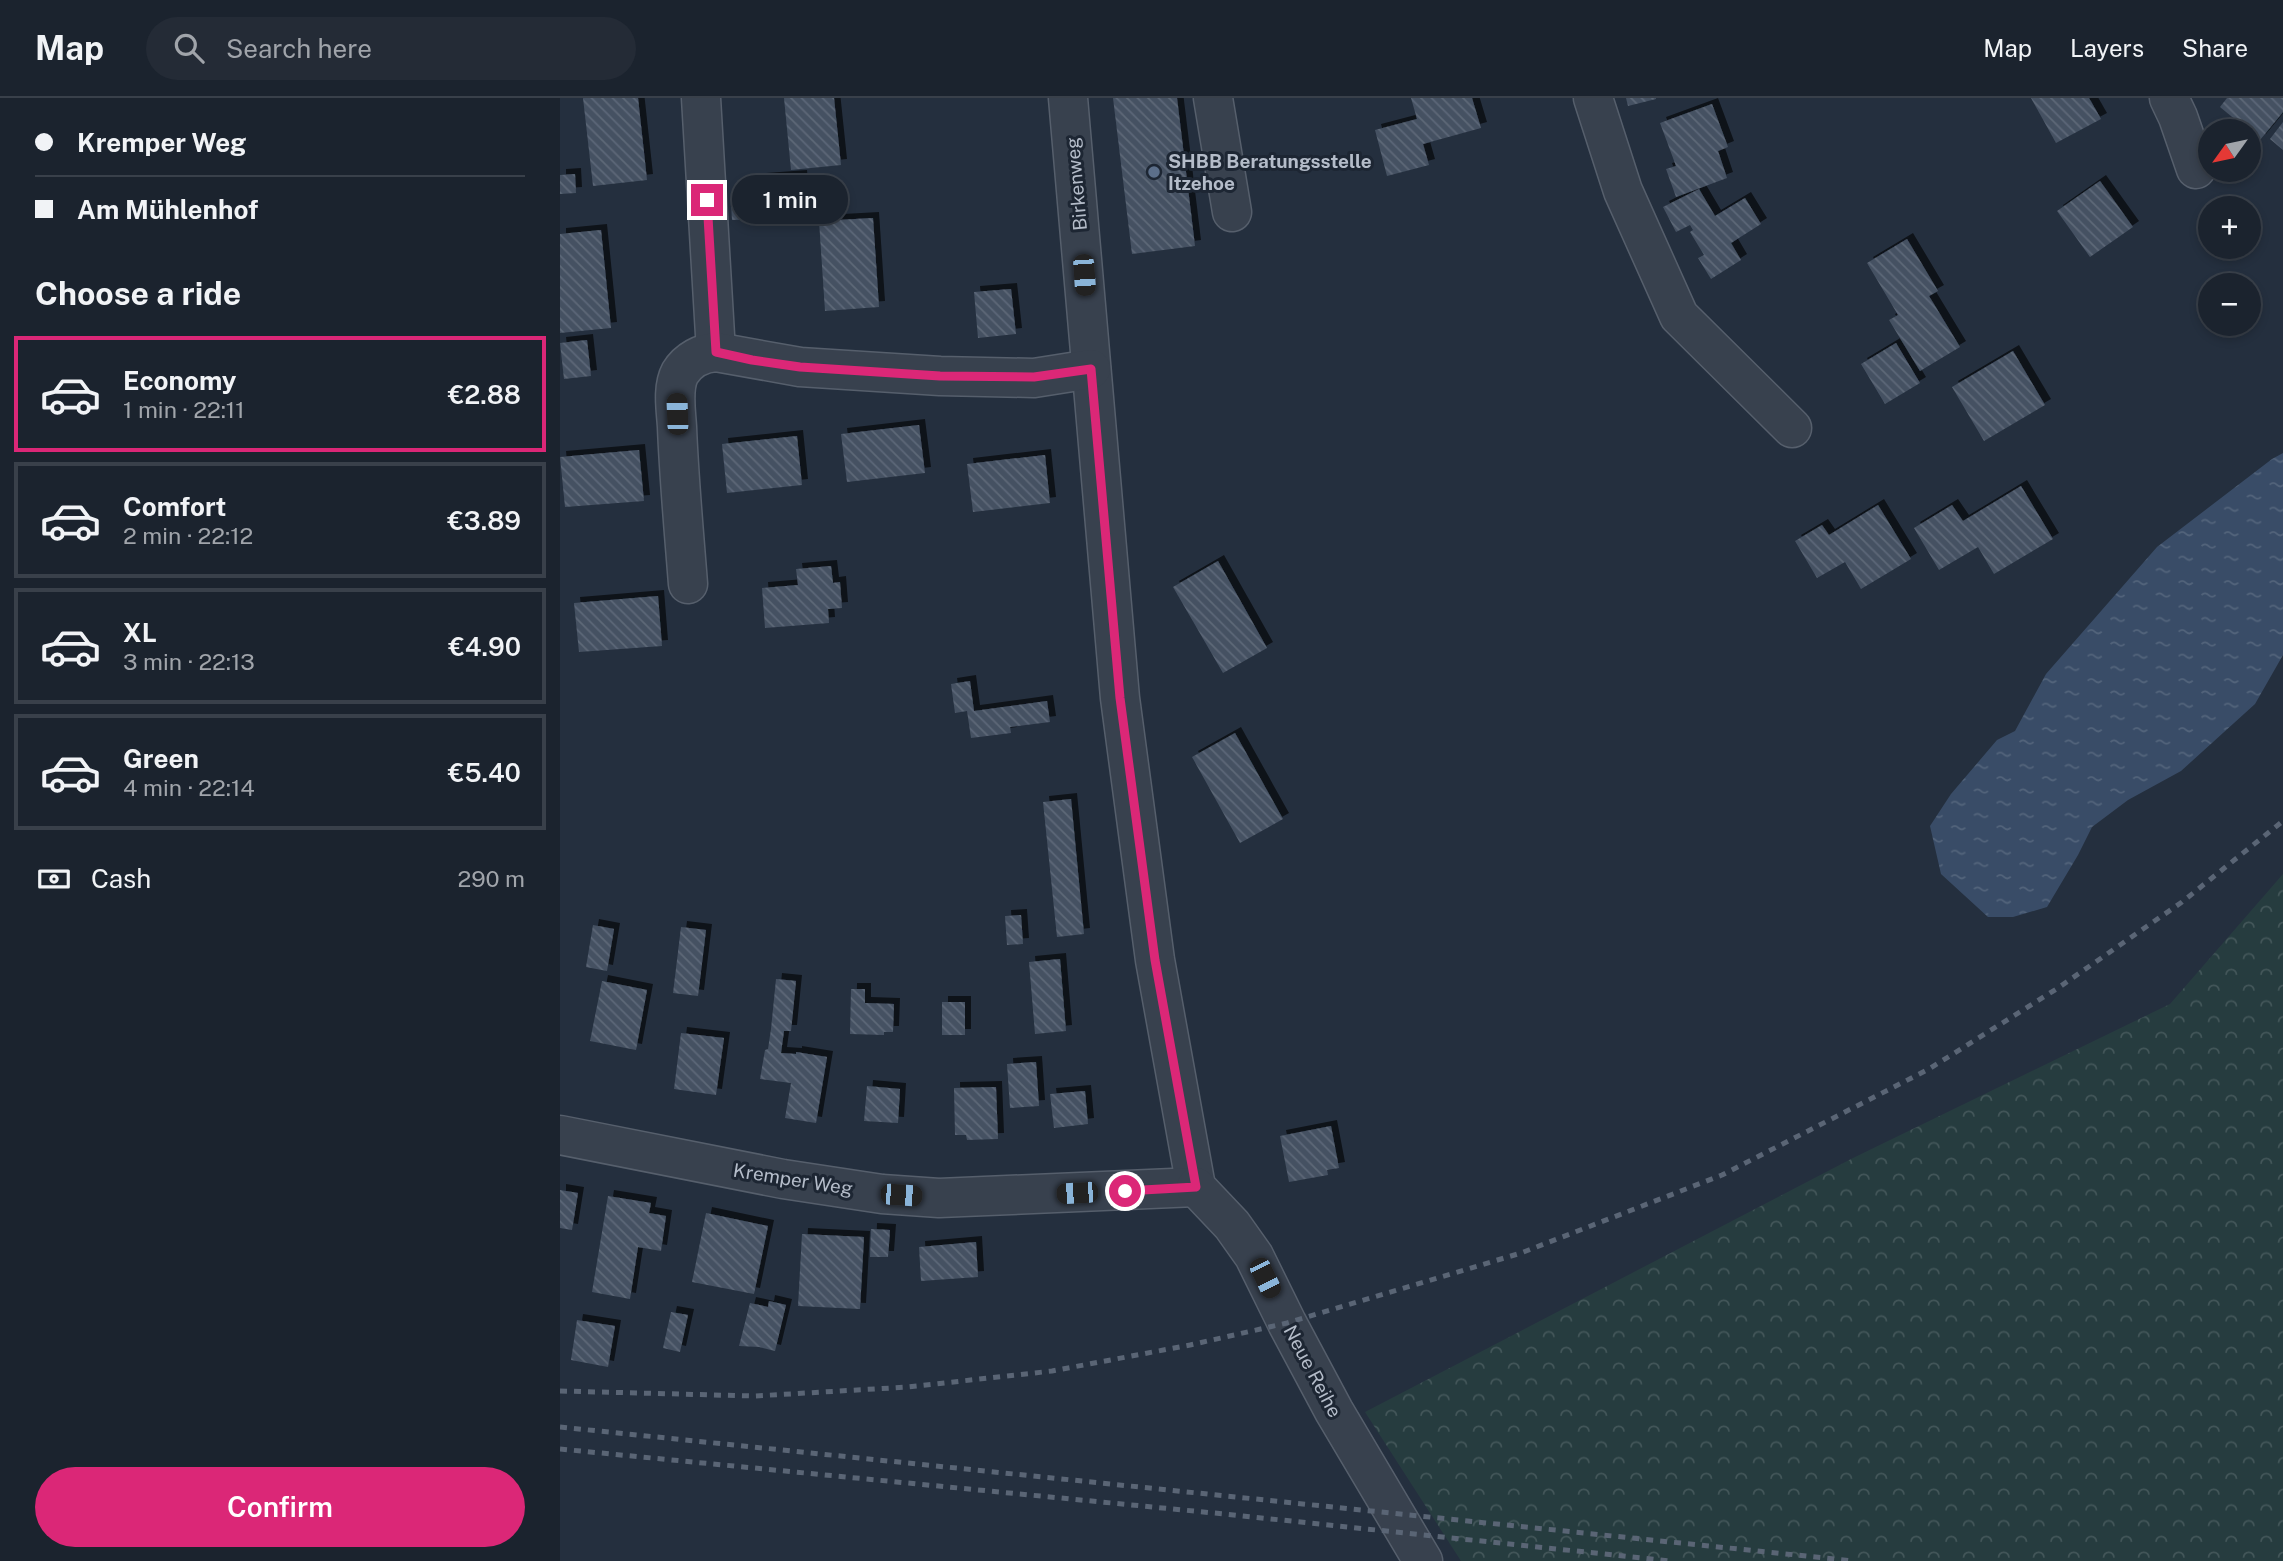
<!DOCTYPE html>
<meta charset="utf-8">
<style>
body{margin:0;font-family:"Public Sans",sans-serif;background:#242b36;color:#f1f3f6;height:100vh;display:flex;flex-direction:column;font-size:26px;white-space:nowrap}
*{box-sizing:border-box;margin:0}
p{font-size:23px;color:#a0a4aa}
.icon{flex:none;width:38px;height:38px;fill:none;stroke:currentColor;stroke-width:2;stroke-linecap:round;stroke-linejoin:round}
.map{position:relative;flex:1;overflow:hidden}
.sheet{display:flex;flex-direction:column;background:#1b232e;width:560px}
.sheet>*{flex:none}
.top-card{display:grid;align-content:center;height:154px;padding:0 35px;background:#1b232e}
.needle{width:46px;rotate:237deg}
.controls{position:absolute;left:1638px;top:21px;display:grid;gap:14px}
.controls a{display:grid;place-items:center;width:63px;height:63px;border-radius:50%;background:#1b232e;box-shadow:0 4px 10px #0003,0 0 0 2px #39404a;font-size:35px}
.end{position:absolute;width:32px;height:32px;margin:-16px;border:9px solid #db2777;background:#fff;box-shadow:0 0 0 4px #fff}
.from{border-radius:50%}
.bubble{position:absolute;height:49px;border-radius:24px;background:#1b232e;box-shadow:0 4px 10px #0003,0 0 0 2px #39404a;font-size:23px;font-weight:600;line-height:49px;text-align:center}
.car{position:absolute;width:21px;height:42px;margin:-21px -10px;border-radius:9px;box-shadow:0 0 5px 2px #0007;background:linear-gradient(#222 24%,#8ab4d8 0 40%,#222 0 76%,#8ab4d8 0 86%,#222 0)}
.top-card b{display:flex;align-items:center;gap:24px;height:66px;font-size:26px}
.top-card b+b{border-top:2px solid #39404a}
.top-card i{width:18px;height:18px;background:#f1f3f6}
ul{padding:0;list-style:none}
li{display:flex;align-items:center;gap:21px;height:116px;margin:0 14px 10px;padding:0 21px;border:4px solid #39404a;border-radius:0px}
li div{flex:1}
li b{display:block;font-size:26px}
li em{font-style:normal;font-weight:600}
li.active{border-color:#db2777}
li>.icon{width:63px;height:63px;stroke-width:1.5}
h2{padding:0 35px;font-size:32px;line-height:84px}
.pay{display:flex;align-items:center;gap:18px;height:77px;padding:0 35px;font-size:26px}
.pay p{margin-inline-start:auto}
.button{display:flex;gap:14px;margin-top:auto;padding:14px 35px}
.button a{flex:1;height:80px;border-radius:42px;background:#db2777;color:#fff;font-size:28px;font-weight:600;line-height:80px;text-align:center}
header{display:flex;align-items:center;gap:42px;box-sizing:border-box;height:98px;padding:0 35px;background:#1b232e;border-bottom:2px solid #39404a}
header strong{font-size:33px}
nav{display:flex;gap:38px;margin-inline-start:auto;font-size:24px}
.search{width:490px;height:63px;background:#242b36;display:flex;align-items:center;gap:18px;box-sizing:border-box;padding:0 24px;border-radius:38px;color:#a0a4aa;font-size:26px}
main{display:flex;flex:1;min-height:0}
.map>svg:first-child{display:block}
.forest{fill:url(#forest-crowns)}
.water{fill:url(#water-ripples)}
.building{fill:url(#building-back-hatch);filter:url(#shadow)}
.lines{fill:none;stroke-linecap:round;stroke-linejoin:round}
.minor-casing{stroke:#565f6c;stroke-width:41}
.minor{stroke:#38414e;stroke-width:38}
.rail{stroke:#5a6575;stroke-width:5;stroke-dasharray:7 7;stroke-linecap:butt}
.route{stroke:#db2777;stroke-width:9}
.service-dot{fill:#5c6f8a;stroke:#1d2633;stroke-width:2.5}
.labels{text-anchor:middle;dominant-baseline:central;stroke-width:6;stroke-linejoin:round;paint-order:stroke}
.poi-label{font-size:19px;font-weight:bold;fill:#b4bcc9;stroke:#1d2633;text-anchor:start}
.street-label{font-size:19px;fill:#b4bcc9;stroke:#1d2633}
</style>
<header>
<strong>Map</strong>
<div class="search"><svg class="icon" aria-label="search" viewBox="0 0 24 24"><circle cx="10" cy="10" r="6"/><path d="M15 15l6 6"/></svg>Search here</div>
<nav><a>Map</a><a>Layers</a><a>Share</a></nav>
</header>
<main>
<section class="sheet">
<div class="top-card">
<b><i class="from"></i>Kremper Weg</b>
<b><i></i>Am Mühlenhof</b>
</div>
<h2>Choose a ride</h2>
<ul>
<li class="active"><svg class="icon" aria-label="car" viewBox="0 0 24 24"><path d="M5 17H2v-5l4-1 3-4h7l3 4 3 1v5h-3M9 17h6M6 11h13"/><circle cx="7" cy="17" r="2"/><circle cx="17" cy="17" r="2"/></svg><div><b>Economy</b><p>1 min · 22:11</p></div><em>€2.88</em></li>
<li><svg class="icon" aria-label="car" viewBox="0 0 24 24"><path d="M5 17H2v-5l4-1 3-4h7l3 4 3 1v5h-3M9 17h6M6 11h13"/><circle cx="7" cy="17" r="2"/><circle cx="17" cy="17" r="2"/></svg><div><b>Comfort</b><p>2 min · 22:12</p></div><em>€3.89</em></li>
<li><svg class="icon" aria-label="car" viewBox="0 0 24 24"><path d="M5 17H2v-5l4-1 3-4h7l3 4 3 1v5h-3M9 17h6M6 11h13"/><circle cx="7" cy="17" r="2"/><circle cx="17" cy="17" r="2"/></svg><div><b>XL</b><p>3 min · 22:13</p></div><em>€4.90</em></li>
<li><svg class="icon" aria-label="car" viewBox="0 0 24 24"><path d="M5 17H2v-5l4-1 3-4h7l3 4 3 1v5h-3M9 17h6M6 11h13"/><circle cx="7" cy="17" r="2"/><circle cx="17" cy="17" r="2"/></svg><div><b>Green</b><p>4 min · 22:14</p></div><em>€5.40</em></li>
</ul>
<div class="pay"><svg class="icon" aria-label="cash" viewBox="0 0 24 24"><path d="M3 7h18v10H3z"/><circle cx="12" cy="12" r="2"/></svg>Cash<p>290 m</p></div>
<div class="button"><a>Confirm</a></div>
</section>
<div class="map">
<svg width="1723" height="1463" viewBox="0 0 1723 1463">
<defs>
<pattern id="forest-crowns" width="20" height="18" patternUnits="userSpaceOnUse" patternTransform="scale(1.75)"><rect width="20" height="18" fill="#263c3f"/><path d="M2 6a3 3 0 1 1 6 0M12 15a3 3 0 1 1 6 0" fill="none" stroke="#435659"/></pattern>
<pattern id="water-ripples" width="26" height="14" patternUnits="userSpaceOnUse" patternTransform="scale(1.75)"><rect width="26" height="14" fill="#394c67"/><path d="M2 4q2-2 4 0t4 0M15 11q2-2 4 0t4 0" fill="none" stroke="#53647b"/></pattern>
<pattern id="building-back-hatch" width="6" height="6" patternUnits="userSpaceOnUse" patternTransform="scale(1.75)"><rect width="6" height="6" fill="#455162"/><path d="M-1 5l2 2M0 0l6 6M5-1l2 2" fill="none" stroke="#5d6877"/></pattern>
<filter id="shadow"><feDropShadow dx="6" dy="-6" stdDeviation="0" flood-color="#0009"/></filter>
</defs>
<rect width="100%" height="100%" fill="#242f3e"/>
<!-- forest -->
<polygon class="forest" points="1723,776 1723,1463 901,1463 805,1314 1293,1060 1610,906"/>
<!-- water -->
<polygon class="water" points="1723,355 1723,557 1695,606 1621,673 1568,702 1532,729 1518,757 1487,809 1453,819 1428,819 1381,776 1370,728 1391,696 1437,642 1455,633 1486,576 1597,449 1712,361"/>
<!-- building -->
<g class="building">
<polygon points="23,0 78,0 87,82 33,88"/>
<polygon points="224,0 274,0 281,67 231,72"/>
<polygon points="553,0 617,0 635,148 572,156"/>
<polygon points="851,0 912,0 921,30 863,46 869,67 827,78 815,32 857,21"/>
<polygon points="1066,0 1096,0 1096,1 1068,8"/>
<polygon points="1471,0 1529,0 1541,21 1496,45"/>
<polygon points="1667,0 1723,0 1723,14 1700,42 1660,9"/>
<polygon points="1152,6 1168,49 1158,53 1167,80 1116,99 1106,71 1116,68 1100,25"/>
<polygon points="1723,24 1723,52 1710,41"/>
<polygon points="15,76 16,95 0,96 0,77"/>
<polygon points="241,78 243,98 202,102 200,81"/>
<polygon points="1540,83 1573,129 1530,159 1497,113"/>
<polygon points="1139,91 1155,118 1185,100 1201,126 1171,145 1181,162 1151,181 1138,160 1144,157 1130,134 1133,132 1130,127 1116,134 1103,109"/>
<polygon points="212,103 213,120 172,122 171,105"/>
<polygon points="313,120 319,209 265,213 259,123"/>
<polygon points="41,132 51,230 0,235 0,136"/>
<polygon points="1347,141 1378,193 1369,198 1400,249 1360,273 1329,222 1338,217 1307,165"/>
<polygon points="451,191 456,236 418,240 414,194"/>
<polygon points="27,242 31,278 4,281 0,245"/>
<polygon points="1336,245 1360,285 1325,306 1301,266"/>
<polygon points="1453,253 1485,307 1424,343 1392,289"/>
<polygon points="359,327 365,375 287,384 281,336"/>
<polygon points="237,338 242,387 167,395 162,346"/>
<polygon points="79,352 84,403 5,409 0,359"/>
<polygon points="485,357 490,405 413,414 407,366"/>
<polygon points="1461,388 1493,441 1434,476 1418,449 1379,472 1354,430 1392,407 1403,423"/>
<polygon points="1318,407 1351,461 1301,491 1285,464 1257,480 1235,443 1262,427 1269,437"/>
<polygon points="658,463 707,550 663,575 613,489"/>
<polygon points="271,468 273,485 280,484 282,510 268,511 269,525 205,530 202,490 238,487 236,471"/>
<polygon points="98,498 102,548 19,554 14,505"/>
<polygon points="410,583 414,613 487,603 490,624 450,629 451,635 411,640 407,613 395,615 391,586"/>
<polygon points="675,635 723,721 680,745 632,659"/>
<polygon points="511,701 524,836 497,839 483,704"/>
<polygon points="461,817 463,846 447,847 445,818"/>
<polygon points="33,827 54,831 47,873 26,869"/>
<polygon points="121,829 146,832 138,898 113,895"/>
<polygon points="500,861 506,933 475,936 469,864"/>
<polygon points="216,881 236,883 231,933 224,933 221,955 236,956 236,954 267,959 256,1025 225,1020 231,985 200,981 205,952 208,951 211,931"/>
<polygon points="42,883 87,892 76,952 30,943"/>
<polygon points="291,891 305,891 305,905 334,906 333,934 324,934 324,937 290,936"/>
<rect x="382" y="904" width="23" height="33"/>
<polygon points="121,935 164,940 156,997 114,991"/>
<polygon points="476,964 479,1008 450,1010 447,966"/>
<polygon points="307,988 340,991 338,1025 304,1023"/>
<polygon points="436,989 438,1041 407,1042 406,1037 395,1037 394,990"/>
<polygon points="525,993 528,1026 494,1030 490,996"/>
<polygon points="771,1028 779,1070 767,1072 768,1077 729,1084 720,1038"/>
<polygon points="0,1092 18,1095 12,1132 0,1130"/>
<polygon points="48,1098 91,1105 89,1115 106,1118 101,1153 78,1149 70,1201 32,1194"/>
<polygon points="146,1115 208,1128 194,1196 132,1184"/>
<polygon points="311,1131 330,1132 328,1159 310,1159"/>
<polygon points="242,1136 304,1139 300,1211 238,1208"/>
<polygon points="416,1144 418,1179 361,1183 359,1149"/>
<polygon points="209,1203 226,1207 215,1253 199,1249 179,1248 190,1205 208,1209"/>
<polygon points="111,1214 128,1217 120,1254 103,1250"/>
<polygon points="17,1222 55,1228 48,1269 11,1262"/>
</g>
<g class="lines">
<!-- minor casing -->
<g class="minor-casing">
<g id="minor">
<polyline points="141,0 156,254"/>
<polyline points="508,0 560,600 595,862 636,1089"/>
<polyline points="653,0 672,114"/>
<polyline points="1033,0 1063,93 1119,218 1232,330"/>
<polyline points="1609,0 1618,19 1636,71"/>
<path d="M128,486C124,434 119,381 117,329C116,312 112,290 120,275C128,262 142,255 156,254L240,269L380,278L474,280L531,271"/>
<polyline points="0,1037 223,1081 322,1096 379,1100 636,1089"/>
<polyline points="636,1089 672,1127 694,1158 727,1225 774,1313 863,1463"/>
</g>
</g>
<!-- minor -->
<use href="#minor" class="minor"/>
<!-- rail -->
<g class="rail">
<polyline points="0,1293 195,1298 348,1289 492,1273 630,1247 727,1225 961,1155 1162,1077 1369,971 1498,890 1622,804 1723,723"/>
<polyline points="0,1329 1294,1463"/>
<polyline points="0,1351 664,1416 1111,1463"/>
</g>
</g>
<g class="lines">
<!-- route -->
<polyline class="route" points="147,102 156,254 192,262 240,269 380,278 474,279 531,271 560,600 595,862 636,1089 565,1093"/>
</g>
<!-- markers -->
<circle class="service-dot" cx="594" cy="74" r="7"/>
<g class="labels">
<!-- poi labels -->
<g class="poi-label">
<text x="608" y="63">SHBB Beratungsstelle<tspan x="608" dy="22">Itzehoe</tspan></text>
</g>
<!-- street labels -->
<g class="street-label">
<text transform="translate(516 86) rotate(-95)">Birkenweg</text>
<text transform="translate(233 1081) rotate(9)">Kremper Weg</text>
<text transform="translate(753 1273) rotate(62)">Neue Reihe</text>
</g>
</g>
</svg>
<div class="controls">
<a><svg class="needle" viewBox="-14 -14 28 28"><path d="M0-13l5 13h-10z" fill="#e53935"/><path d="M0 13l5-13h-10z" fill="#a0a4aa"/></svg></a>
<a>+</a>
<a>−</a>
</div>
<i class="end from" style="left:565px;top:1093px"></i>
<i class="end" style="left:147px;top:102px"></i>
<div class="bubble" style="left:172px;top:77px;width:116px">1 min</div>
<i class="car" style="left:524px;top:177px;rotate:176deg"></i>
<i class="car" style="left:117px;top:316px;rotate:358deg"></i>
<i class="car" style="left:517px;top:1095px;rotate:267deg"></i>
<i class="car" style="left:341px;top:1097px;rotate:94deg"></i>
<i class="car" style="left:705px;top:1180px;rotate:154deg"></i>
</div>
</main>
